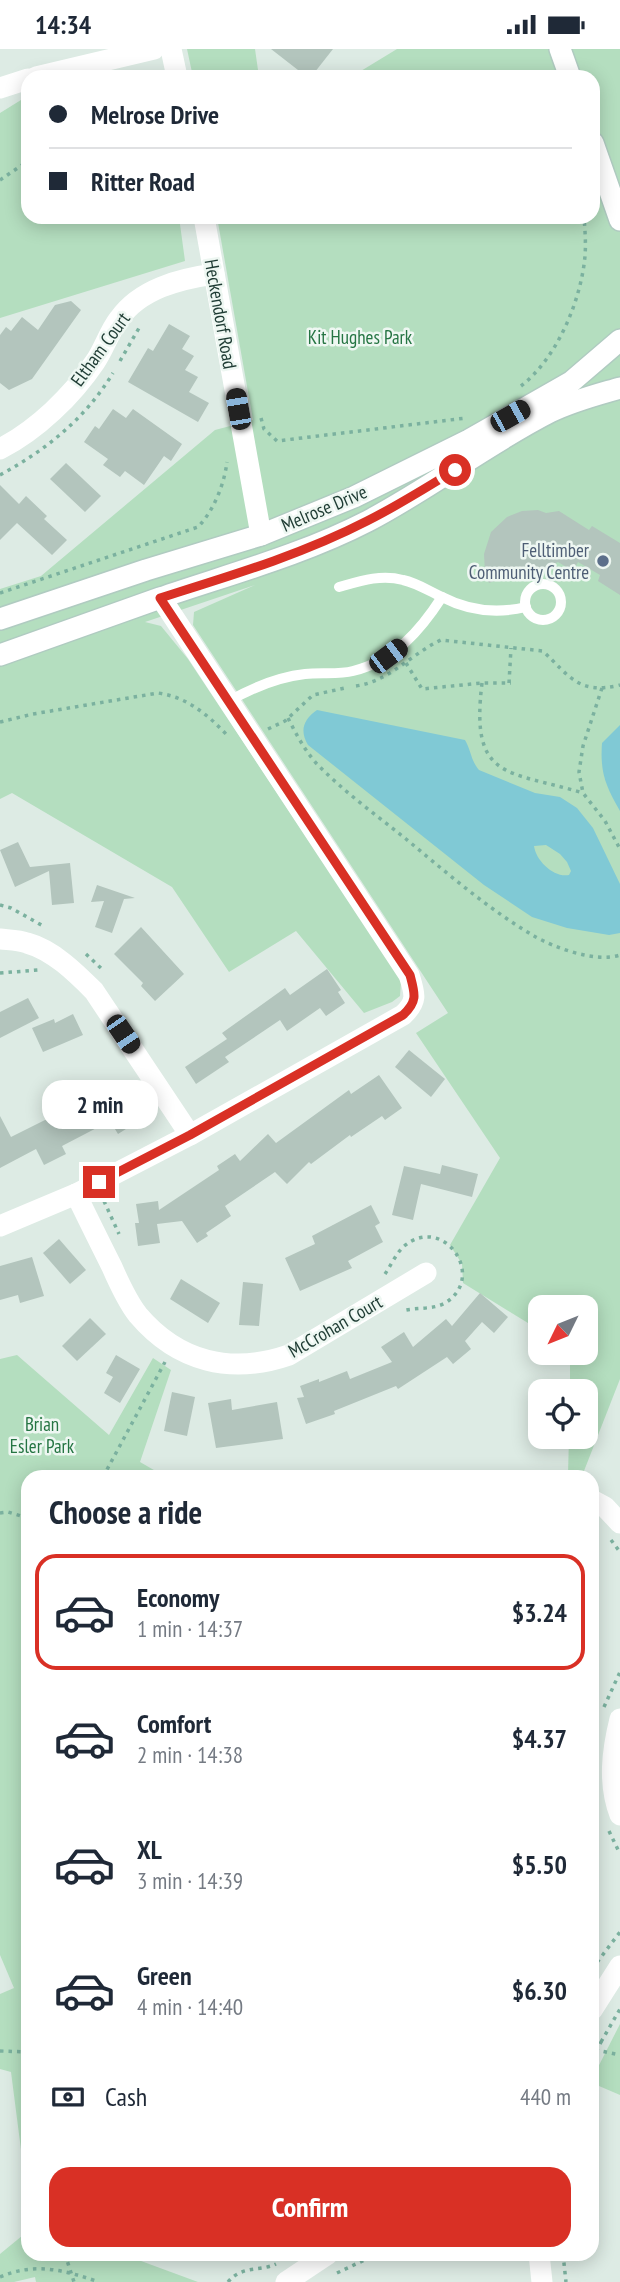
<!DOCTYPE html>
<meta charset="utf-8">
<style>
body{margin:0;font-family:"PT Sans Narrow",sans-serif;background:#f6f6f7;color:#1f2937;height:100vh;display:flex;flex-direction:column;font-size:26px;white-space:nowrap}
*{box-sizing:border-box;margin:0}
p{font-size:23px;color:#747a83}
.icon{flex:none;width:38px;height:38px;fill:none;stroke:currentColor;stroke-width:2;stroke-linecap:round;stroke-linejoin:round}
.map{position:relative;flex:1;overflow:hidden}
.panel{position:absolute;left:21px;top:1421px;width:578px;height:791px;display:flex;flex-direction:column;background:#fff;border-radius:21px;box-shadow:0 4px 18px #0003}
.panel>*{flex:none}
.banner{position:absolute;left:21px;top:21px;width:579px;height:154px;border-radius:21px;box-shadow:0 4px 18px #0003;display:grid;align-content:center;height:154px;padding:0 28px;background:#fff}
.needle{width:46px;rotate:227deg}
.fabs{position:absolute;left:528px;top:1246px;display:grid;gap:14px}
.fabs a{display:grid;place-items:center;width:70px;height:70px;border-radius:14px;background:#fff;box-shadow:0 4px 18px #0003;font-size:35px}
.end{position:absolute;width:32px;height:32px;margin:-16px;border:9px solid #d93025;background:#fff;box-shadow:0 0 0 4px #fff}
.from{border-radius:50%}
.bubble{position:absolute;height:49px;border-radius:21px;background:#fff;box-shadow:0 4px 18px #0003;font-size:23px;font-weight:600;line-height:49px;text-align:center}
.car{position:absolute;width:21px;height:42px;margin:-21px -10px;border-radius:9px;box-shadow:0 0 5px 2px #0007;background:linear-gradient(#222 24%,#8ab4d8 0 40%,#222 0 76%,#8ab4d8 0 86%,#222 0)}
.banner b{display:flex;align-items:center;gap:24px;height:66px;font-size:26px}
.banner b+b{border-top:2px solid #e0e1e3}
.banner i{width:18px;height:18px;background:#1f2937}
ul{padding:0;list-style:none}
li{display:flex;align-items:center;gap:21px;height:116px;margin:0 14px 10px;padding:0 14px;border:4px solid transparent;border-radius:21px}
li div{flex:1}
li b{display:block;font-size:26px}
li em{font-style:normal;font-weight:600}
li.on{border-color:#d93025}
li>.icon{width:63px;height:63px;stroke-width:1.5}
h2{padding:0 28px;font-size:32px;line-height:84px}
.pay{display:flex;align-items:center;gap:18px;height:77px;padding:0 28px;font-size:26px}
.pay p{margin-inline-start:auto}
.primary-button{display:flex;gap:14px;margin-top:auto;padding:14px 28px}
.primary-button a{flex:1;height:80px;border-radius:21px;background:#d93025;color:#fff;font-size:28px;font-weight:600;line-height:80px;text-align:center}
.status{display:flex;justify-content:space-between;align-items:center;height:49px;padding:0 35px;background:#fff;direction:ltr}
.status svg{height:19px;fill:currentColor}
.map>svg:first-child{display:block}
.green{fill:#b4debf}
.water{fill:#80c9d5;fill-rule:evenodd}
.building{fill:#b3c5bd}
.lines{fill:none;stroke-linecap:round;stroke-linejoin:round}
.secondary-casing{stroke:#b0cbc1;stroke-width:24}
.path{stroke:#7bb19f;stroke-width:3.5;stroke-dasharray:3.5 5;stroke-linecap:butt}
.service{stroke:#fff;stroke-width:10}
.minor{stroke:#fff;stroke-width:21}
.secondary{stroke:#fff;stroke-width:21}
.route{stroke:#d93025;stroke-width:9}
.service-dot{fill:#5c6f8a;stroke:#eef7f2;stroke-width:2.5}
.labels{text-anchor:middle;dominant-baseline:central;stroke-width:5;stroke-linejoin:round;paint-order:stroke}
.street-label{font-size:19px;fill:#1e3b33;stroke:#eef7f2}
.park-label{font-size:19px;fill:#257543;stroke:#eef7f2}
.service-label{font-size:19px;fill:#4e5e75;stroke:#eef7f2;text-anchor:end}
</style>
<div class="status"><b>14:34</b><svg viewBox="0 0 49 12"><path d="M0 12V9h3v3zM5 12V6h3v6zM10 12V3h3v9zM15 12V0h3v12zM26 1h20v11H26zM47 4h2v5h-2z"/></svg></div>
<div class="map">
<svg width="620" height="2233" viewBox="0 0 620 2233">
<rect width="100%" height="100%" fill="#ddebe4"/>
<!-- green -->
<g class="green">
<polygon points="187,0 255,0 259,28 193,28"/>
<polygon points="397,0 620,0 620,1330 582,1427 568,1425 569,1388 586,1388 586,1342 570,1342 570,1304 586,1304 586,1258 541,1258 541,1282 463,1234 462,1215 450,1196 500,1109 416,984 448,964 193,576 194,563 255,536 145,573 161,577 188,610 396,923 401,933 400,947 392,953 364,964 296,882 229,923 172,838 12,744 0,750 0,540 41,527 215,381 253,371 217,168 593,168 593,28 351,28"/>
<polygon points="28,50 28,168 179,168 185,212 0,269 0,64 21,51"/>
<polygon points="17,1306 109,1386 153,1309 171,1321 140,1413 166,1428 28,1428 28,2155 11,2023 0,2020 0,1945 14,1939 0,1906 0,1310"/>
<polygon points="620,1975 620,2046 592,2034 592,2030"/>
<polygon points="28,2182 28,2205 122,2205 198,2233 36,2233 35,2228 14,2233 0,2233 0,2205"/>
</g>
<!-- water -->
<g class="water">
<path d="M317,661L465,691C471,701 471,712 479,721L535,744L560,748L577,759L593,779L620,835V884L609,886L567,879L532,868L484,836L308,696C299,681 304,670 317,661ZM546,796L560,805L567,813L571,822L569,826C554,829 536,812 534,797Z"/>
<path d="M620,676V762C605,736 600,723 602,694Z"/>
</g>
<!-- building -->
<g class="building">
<polygon points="271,0 333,0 311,28 307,28"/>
<polygon points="71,252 81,261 32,330 9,341 0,334 0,286 6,278 11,282 22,268 38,281 55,256"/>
<polygon points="169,275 190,287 182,300 194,307 185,321 198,328 189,343 209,354 198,373 128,333 148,299 153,302"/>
<polygon points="113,360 126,369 133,360 182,395 171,412 164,407 144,436 125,422 120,428 103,416 108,410 84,393 95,377 99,380"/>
<polygon points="66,414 101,447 85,463 50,430"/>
<polygon points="0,436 19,455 26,447 47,467 44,470 67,491 52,506 17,474 0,491"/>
<polygon points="538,461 546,464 559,462 589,481 592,477 620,494 620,546 598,532 600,526 578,513 573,522 558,513 532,525 530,519 489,534 485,524 484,505 491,483 507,468 522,462"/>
<polygon points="18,793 30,818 70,814 74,854 52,856 49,822 15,838 0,801"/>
<polygon points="97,836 135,849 124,850 112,884 95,878 104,852 91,853"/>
<polygon points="141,878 184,925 155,952 141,937 143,934 114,905"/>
<polygon points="327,920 341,941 338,943 345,954 326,967 320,959 287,982 280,971 225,1008 229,1013 196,1035 185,1018 227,990 222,984 285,939 290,946"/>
<polygon points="28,949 39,969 0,989 0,963"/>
<polygon points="73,965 83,986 43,1003 32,979 54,970 55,974"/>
<polygon points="409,1001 445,1030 431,1048 395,1018"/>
<polygon points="379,1026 402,1059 385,1071 382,1067 351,1088 350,1086 311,1115 309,1113 287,1135 275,1123 225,1157 231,1167 206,1184 208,1187 197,1194 182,1172 157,1175 160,1194 138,1197 135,1174 139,1174 136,1155 158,1152 159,1161 219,1121 217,1117 235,1105 240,1112 268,1085 276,1094 349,1041 351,1045"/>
<polygon points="124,1032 137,1051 126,1058 137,1073 118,1085 110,1072 62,1097 66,1105 44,1116 36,1100 0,1119 0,1067 11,1088 63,1062 60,1056 78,1046 84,1058"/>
<polygon points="442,1116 478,1125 472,1148 421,1135 413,1171 392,1166 404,1117 440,1125"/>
<polygon points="371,1156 380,1174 375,1177 383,1193 348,1212 352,1219 300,1242 285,1209 315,1195 312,1187"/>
<polygon points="59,1190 86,1221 70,1235 43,1204"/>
<polygon points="32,1208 44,1247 20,1254 18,1246 0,1251 0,1217"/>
<polygon points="181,1230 220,1254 208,1274 170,1250"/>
<polygon points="243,1233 263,1235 259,1277 239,1276"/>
<polygon points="480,1244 508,1268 494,1284 482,1273 465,1292 471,1300 453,1315 447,1308 398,1340 396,1337 334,1362 335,1365 306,1375 297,1349 304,1348 300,1337 319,1330 319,1333 347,1322 350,1330 392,1313 381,1298 404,1283 413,1298 446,1270 452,1277"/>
<polygon points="90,1269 106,1285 77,1312 62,1297"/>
<polygon points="116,1306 140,1320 120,1354 104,1344 113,1328 106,1324"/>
<polygon points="172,1343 195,1348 187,1387 164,1382"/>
<polygon points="231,1350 232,1361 277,1353 283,1390 216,1399 208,1354"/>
</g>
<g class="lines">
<!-- secondary casing -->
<g class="secondary-casing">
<g id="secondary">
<polyline points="560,0 570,28"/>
<polyline points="593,94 620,171"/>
<polyline points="0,570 146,521 261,486 354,448 469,391 571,333 620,291"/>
<path d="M0,606C53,587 106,568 160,549C230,525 302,506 368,472C431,439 487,395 550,363C572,352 596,346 620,339"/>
</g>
</g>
<!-- path -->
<g class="path">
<polyline points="0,131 28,112"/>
<polyline points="120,312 139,279"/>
<path d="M521,337C557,309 581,252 585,207C586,194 585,181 584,168"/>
<polyline points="261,369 264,380 277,392 466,369"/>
<path d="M0,426C46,401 85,370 113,324"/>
<path d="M0,544L198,478C214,461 224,436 227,413"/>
<polyline points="406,614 422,640 482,634 511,634"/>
<path d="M482,634C470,732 507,721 583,744"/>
<polyline points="509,634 511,599"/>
<path d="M356,637C390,632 411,605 441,591L543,602C570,628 579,646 620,636"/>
<polyline points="602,639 583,697 579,723 583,744 605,772 620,800"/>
<path d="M288,669C296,685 304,700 316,714C343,742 376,766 406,790C447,824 488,860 534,887C555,899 596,914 620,906"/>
<path d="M0,673L33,665L158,644C186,648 206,664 226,685"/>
<polyline points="268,680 285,672 313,646 345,639"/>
<polyline points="0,856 11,859 45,878"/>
<polyline points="86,905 104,922"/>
<polyline points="0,924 38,921"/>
<polyline points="104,1152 119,1185"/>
<path d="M385,1225C391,1216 396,1205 403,1198C443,1163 488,1228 445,1254C433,1261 416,1258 402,1262"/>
<polyline points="103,1428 165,1313"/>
<polyline points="534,1428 553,1425 580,1428"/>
<polyline points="0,1464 8,1463 28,1469"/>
<polyline points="611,1491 620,1503"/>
<polyline points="604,1658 620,1623"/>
<polyline points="609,1782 620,1805"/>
<polyline points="592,1920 620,1883"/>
<polyline points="592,1989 601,1993 597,2001 620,2006"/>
<polyline points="601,1993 620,1960"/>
<polyline points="0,2002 28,2003"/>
<polyline points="592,2015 597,2001"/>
<polyline points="65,2205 74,2233"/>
<polyline points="563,2205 566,2233"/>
<polyline points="337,2224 377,2205"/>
<path d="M0,2228C35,2213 64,2221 99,2233"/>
<path d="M228,2233C242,2216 259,2223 276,2215"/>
</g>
<!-- service -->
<g class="service">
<circle cx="543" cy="553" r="18"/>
<path d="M339,538C360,532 381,525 403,531C417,534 429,542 442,548C469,562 497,565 526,558"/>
<path d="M229,652C252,639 278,628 305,625C321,623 338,626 353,622C394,612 420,582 442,548"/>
</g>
<!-- minor -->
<g class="minor">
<polyline points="171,0 177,28"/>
<polyline points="36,28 154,0"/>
<polyline points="0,39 28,30"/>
<polyline points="204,168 261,486"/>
<path d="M0,400C37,381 72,347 95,313C104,300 109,283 119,270C140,240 179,230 214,225"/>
<path d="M0,890C9,891 19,891 27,894C53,901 76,924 94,942L190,1086"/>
<path d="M76,1145C88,1170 100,1194 112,1218C119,1234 127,1252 138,1266C178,1313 231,1326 289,1306L426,1224"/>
<path d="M0,1177L76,1145L190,1086L403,966C418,952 415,945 409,926L161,549"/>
<polyline points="592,1451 605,1458 620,1474"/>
<path d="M620,1670C612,1702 608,1735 620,1766"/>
<polyline points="592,1961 620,1917"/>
<polyline points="539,2205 542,2233"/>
<polyline points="286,2233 328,2205"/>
</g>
<!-- secondary -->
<use href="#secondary" class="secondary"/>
</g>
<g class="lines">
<!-- route -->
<path class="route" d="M99,1133L190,1086L403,966C418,952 415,945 410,926L160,549C230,527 301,506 367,472C397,457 426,439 455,421"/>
</g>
<!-- markers -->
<circle class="service-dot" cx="603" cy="512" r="7"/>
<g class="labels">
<!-- street labels -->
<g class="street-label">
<text transform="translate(221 265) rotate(80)">Heckendorf Road</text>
<text transform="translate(100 300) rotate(-54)">Eltham Court</text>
<text transform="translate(324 459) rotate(-23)">Melrose Drive</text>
<text transform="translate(335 1277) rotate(-30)">McCrohan Court</text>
</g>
<!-- park labels -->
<g class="park-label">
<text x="360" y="288">Kit Hughes Park</text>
<text x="42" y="1375">Brian<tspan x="42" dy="22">Esler Park</tspan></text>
</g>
<!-- service labels -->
<g class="service-label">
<text x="589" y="501">Felltimber<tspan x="589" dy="22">Community Centre</tspan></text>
</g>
</g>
</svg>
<div class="fabs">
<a><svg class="needle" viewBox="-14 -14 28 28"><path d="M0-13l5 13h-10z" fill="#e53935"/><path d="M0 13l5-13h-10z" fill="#747a83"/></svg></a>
<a><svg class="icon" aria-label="locate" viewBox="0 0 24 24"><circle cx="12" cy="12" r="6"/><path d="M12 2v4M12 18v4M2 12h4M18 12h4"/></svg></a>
</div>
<i class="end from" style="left:455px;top:421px"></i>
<i class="end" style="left:99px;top:1133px"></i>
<div class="bubble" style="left:42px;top:1031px;width:116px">2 min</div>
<i class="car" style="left:238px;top:360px;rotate:350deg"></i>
<i class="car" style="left:510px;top:367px;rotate:61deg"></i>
<i class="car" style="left:388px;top:607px;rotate:53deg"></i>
<i class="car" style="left:123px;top:985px;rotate:146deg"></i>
<div class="banner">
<b><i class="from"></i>Melrose Drive</b>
<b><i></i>Ritter Road</b>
</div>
<section class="panel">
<h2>Choose a ride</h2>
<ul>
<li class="on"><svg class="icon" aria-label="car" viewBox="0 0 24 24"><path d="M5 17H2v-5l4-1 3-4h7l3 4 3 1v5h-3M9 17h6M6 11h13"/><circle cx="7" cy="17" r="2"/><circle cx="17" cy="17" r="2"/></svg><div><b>Economy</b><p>1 min · 14:37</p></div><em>$3.24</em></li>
<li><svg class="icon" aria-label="car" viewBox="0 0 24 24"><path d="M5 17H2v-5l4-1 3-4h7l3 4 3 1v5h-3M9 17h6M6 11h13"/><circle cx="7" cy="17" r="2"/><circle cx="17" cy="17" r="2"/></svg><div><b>Comfort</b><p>2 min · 14:38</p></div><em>$4.37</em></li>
<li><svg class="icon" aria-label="car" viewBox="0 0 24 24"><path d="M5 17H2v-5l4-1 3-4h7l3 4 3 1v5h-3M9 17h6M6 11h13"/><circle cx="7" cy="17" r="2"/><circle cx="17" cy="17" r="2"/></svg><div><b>XL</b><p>3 min · 14:39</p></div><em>$5.50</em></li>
<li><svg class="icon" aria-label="car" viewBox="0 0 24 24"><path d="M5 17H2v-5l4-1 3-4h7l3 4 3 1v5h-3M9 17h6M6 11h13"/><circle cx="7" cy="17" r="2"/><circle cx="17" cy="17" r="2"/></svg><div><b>Green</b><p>4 min · 14:40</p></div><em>$6.30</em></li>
</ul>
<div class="pay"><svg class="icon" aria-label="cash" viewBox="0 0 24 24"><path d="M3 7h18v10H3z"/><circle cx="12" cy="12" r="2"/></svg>Cash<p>440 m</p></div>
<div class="primary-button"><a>Confirm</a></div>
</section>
</div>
